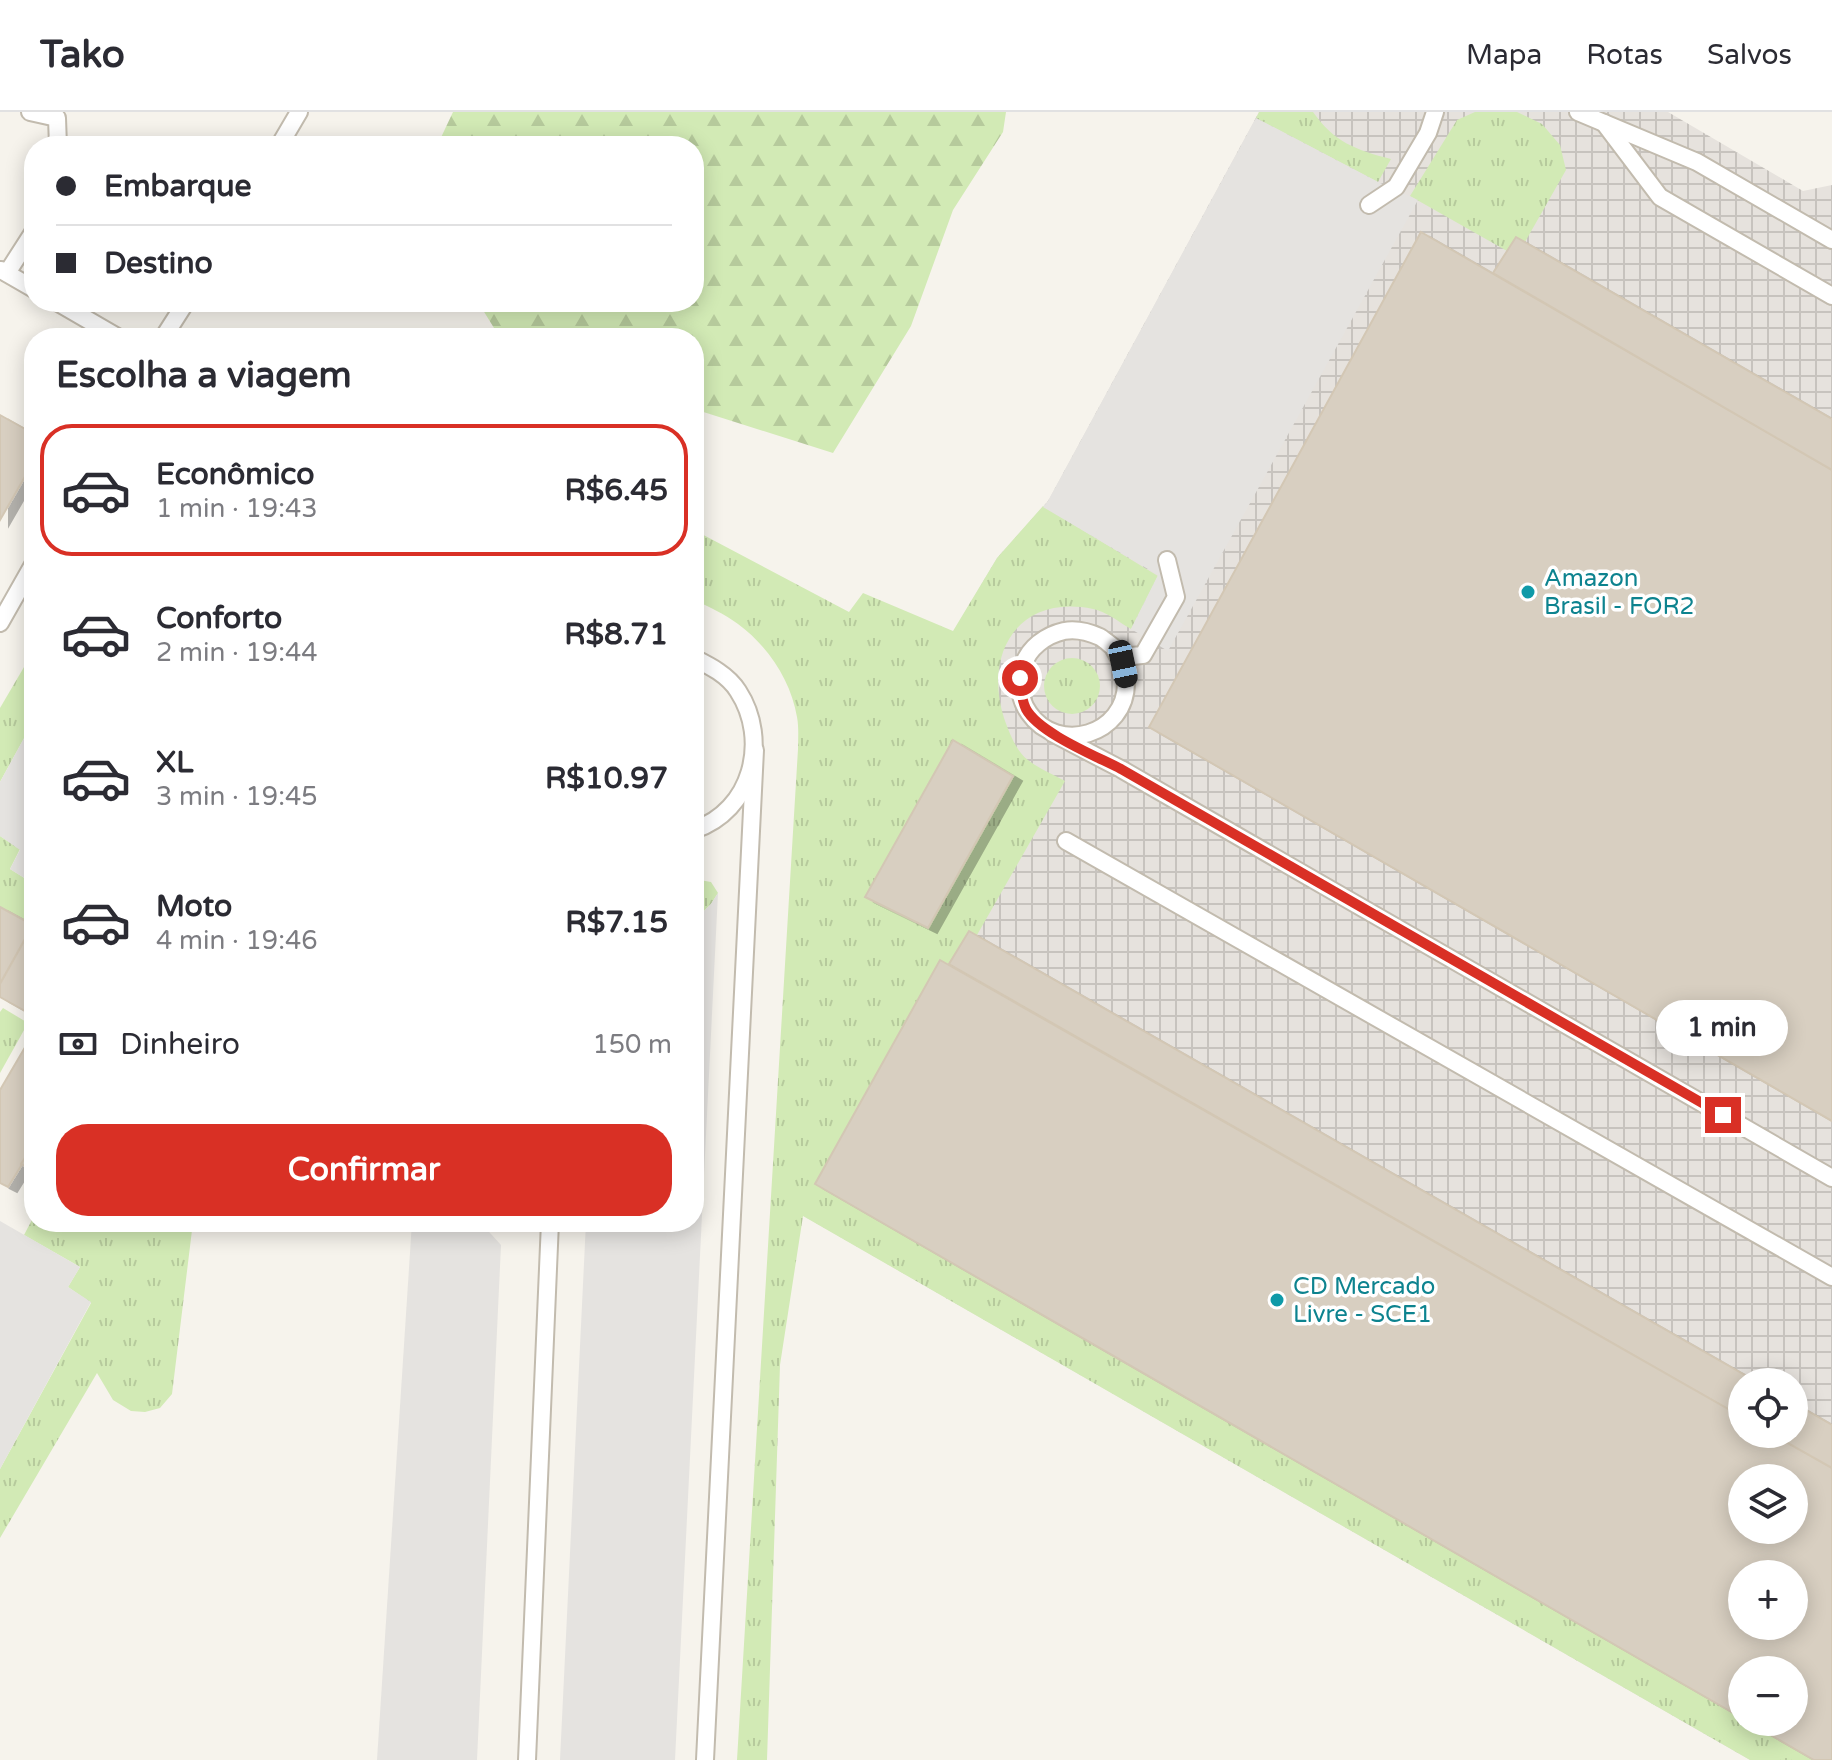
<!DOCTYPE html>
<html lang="pt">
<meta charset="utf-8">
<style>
body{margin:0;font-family:"Varela Round",sans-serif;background:#f2f2f3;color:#2b2b33;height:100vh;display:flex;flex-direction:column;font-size:30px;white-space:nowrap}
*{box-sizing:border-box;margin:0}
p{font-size:26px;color:#7c7c81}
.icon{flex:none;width:44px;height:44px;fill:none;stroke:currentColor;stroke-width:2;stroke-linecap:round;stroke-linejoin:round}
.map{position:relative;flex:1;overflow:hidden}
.side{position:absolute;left:24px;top:216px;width:680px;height:904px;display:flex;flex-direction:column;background:#fff;border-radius:32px;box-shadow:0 4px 20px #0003}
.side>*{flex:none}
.guide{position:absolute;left:24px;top:24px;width:680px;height:176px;border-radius:32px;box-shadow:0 4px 20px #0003;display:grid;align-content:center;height:176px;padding:0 32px;background:#fff}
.tools{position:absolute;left:1728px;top:1256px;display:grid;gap:16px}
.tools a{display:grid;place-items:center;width:80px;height:80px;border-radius:50%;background:#fff;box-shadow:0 4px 20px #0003;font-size:40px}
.end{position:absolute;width:36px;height:36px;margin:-18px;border:10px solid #d93025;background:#fff;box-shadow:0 0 0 4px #fff}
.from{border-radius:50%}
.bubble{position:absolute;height:56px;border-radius:28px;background:#fff;box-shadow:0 4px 20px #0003;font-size:26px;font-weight:700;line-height:56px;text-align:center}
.car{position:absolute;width:24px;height:48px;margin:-24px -12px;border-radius:10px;box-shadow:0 0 6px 2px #0007;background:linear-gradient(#222 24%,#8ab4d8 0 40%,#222 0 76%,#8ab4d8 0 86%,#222 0)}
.guide b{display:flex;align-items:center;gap:28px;height:76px;font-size:30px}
.guide b+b{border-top:2px solid #e1e1e2}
.guide i{width:20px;height:20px;background:#2b2b33}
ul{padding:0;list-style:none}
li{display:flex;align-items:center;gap:24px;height:132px;margin:0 16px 12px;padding:0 16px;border:4px solid transparent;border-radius:32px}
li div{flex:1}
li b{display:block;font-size:30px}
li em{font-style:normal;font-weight:700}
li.current{border-color:#d93025}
li>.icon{width:72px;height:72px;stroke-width:1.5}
h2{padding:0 32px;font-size:36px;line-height:96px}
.pay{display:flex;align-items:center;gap:20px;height:88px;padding:0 32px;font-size:30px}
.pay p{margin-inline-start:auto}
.cta{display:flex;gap:16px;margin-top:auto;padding:16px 32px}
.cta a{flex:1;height:92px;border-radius:32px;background:#d93025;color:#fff;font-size:32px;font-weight:700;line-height:92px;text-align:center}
header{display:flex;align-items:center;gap:48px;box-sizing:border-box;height:112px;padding:0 40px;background:#fff;border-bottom:2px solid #e1e1e2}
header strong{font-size:38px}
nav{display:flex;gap:44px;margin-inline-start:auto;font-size:28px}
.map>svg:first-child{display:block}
.industrial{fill:url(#industrial-grid);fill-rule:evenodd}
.grass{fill:url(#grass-tufts)}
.forest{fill:url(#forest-firs)}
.parking{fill:#e5e3e0}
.building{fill:#d8cfc1;stroke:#d3c7b4;stroke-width:2;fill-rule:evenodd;filter:url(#shadow)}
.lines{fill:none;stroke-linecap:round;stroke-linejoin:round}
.lane-casing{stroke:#c2bbae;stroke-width:20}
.lane{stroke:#fff;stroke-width:16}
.route{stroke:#d93025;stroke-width:10}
.culture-dot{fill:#0f9aa8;stroke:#fff;stroke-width:3}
.labels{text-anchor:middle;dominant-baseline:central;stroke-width:7;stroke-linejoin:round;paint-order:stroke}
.culture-label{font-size:24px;fill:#0d838f;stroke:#fff;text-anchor:start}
</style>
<header>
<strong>Tako</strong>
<nav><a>Mapa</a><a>Rotas</a><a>Salvos</a></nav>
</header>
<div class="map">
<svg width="1832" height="1648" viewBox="0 0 1832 1648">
<defs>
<pattern id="industrial-grid" width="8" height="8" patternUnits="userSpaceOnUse" patternTransform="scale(2)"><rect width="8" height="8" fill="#e6e2dd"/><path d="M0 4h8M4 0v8" fill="none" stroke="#c7c3be"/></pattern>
<pattern id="grass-tufts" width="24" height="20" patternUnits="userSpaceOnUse" patternTransform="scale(2)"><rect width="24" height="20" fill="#d2eab5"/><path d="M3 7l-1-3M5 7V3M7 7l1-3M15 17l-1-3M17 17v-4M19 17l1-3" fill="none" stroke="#b6ca9c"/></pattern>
<pattern id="forest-firs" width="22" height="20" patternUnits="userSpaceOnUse" patternTransform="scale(2)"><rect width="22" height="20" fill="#d2eab5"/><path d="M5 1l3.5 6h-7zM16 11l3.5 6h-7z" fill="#b6ca9c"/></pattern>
<filter id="shadow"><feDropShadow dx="9" dy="5" stdDeviation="0" flood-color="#0004"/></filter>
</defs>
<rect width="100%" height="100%" fill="#f6f3ec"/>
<!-- industrial -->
<path class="industrial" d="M1259,0H1668L1803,79L1832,73V1648H1750L802,1103L875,653L997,446L1048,389ZM1742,1270H1794V1322H1742ZM1742,1366H1794V1418H1742ZM1742,1462H1794V1514H1742ZM1742,1558H1794V1610H1742Z"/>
<!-- grass -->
<g class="grass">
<path d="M1259,0H1313C1334,30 1356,38 1391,47L1378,70L1256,6Z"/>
<polygon points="1475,0 1517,0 1542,12 1560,33 1566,58 1525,130 1516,125 1507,139 1410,84 1457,8"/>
<path d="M1043,394L1158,464L1131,517C1120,511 1106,499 1093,497C1020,482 983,539 1004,606C1009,620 1016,639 1028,648C1039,657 1053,662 1065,669L977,823L969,819L949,852L940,848L815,1072L1742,1606V1610H1748L1814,1648H1750L803,1104L780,1253L767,1648H737L798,637C798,627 799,616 797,605C791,569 768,534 738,512C725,502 708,495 694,487V418L849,500L863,481L953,519L997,446Z"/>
<polygon points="34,538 34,608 0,670 0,596"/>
<circle cx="1072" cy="574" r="28"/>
<polygon points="0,724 20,737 10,757 34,772 34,814 0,795"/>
<polygon points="694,767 711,770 718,781 711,792 694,809"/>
<polygon points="3,896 28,911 0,961 0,900"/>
<polygon points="34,1104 34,1110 193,1110 172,1282 160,1296 145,1300 131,1299 113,1288 97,1261 0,1426 0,1357 91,1191 68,1175 80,1155 24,1123"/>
</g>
<!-- forest -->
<polygon class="forest" points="453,0 1006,0 1003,20 953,98 911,214 833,341 694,297 694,226 516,226 494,216 478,190 694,190 694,34 437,34"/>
<!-- parking -->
<g class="parking">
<polygon points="1256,6 1378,70 1418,88 1168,539 1131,517 1158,463 1043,395 1048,389"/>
<polygon points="34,608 34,772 10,757 20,738 0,724 0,670"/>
<polygon points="718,781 675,1648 560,1648 586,1110 694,1110 694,809 711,792"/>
<polygon points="0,1109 80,1155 68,1175 91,1190 0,1357"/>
<polygon points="412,1110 480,1110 501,1133 477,1648 377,1648"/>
</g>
<!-- building -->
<g class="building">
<polygon points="1421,120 1832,358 1832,1009 1149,615"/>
<polygon points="1516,125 1832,307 1832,358 1493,161"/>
<polygon points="0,303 34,322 34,349 0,408"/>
<polygon points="953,628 1013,664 928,816 865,785"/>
<polygon points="0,795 33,813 0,872"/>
<polygon points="33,813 34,814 34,904 0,885 0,872"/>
<polygon points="969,819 1757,1270 1742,1270 1742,1305 949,852"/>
<path d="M940,848L1742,1305V1322H1772L1832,1356V1648H1814L1748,1610H1794V1558H1742V1606L815,1072ZM1742,1366H1794V1418H1742ZM1742,1462H1794V1514H1742Z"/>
<polygon points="34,920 34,1033 8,1075 0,1071 0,978"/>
<polygon points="34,1032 34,1059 21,1052"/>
<polygon points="1794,1291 1832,1313 1832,1356 1772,1322 1794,1322"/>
</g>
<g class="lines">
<!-- lane casing -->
<g class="lane-casing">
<g id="lane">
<polyline points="30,0 57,6 58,34"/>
<polyline points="1578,0 1697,50 1832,128"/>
<polyline points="1604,11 1660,85 1832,184"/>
<polyline points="279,34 299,0"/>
<polyline points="1369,93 1396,75 1428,21 1435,0"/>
<polyline points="1,158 34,177"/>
<polyline points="7,161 34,119"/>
<polyline points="57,190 119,226"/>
<polyline points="163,226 186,190"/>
<polyline points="0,511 34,451"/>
<path d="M1114,537C1120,547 1126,558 1126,571C1126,623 1058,643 1029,601C1019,587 1018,570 1023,554C1028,536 1046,523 1064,519C1075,517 1089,520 1100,525C1110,531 1118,542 1131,544C1135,544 1139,543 1143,543L1176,485L1167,448"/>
<path d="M694,546C710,554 728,563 738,579C770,628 752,699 694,718"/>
<polyline points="1052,621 1121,657 1832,1066"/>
<polyline points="1066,729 1832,1165"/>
<polyline points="527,1648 550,1110"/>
<polyline points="705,1648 755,638"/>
</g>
</g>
<!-- lane -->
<use href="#lane" class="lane"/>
</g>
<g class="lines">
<!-- route -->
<path class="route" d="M1020,566C1021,577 1021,587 1026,597C1039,621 1096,644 1121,657L1723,1003"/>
</g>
<!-- markers -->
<g class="culture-dot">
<circle cx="1528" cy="480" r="8"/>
<circle cx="1277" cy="1188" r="8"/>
</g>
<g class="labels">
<!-- culture labels -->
<g class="culture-label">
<text x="1544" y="466">Amazon<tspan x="1544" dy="28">Brasil - FOR2</tspan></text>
<text x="1293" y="1174">CD Mercado<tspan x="1293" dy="28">Livre - SCE1</tspan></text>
</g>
</g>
</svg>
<div class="tools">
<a><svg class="icon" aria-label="locate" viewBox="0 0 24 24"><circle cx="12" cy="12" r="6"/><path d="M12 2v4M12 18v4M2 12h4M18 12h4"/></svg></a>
<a><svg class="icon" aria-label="layers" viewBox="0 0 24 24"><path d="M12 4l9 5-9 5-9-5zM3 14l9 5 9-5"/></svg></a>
<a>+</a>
<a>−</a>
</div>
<i class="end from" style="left:1020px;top:566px"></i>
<i class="end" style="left:1723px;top:1003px"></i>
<div class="bubble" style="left:1656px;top:888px;width:132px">1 min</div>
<i class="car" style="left:1123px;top:552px;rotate:168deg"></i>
<div class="guide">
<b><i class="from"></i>Embarque</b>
<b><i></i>Destino</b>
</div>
<section class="side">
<h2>Escolha a viagem</h2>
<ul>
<li class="current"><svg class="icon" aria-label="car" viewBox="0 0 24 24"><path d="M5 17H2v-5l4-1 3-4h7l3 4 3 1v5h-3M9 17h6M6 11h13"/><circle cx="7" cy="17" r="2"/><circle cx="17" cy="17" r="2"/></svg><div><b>Econômico</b><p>1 min · 19:43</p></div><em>R$6.45</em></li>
<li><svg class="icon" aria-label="car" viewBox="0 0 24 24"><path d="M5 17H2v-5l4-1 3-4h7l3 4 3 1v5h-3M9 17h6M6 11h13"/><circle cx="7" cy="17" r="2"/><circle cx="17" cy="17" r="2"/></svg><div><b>Conforto</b><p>2 min · 19:44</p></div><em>R$8.71</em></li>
<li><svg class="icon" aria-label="car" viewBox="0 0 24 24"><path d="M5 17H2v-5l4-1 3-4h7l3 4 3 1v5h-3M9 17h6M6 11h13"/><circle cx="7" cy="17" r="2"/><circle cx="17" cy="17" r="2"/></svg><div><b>XL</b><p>3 min · 19:45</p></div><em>R$10.97</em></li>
<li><svg class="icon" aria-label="car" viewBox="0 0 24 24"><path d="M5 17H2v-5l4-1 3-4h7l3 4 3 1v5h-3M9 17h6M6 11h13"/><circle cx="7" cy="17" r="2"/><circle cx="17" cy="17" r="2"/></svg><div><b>Moto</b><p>4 min · 19:46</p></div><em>R$7.15</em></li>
</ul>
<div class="pay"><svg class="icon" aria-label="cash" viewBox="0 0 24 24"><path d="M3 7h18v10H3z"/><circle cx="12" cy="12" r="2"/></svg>Dinheiro<p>150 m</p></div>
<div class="cta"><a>Confirmar</a></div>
</section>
</div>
